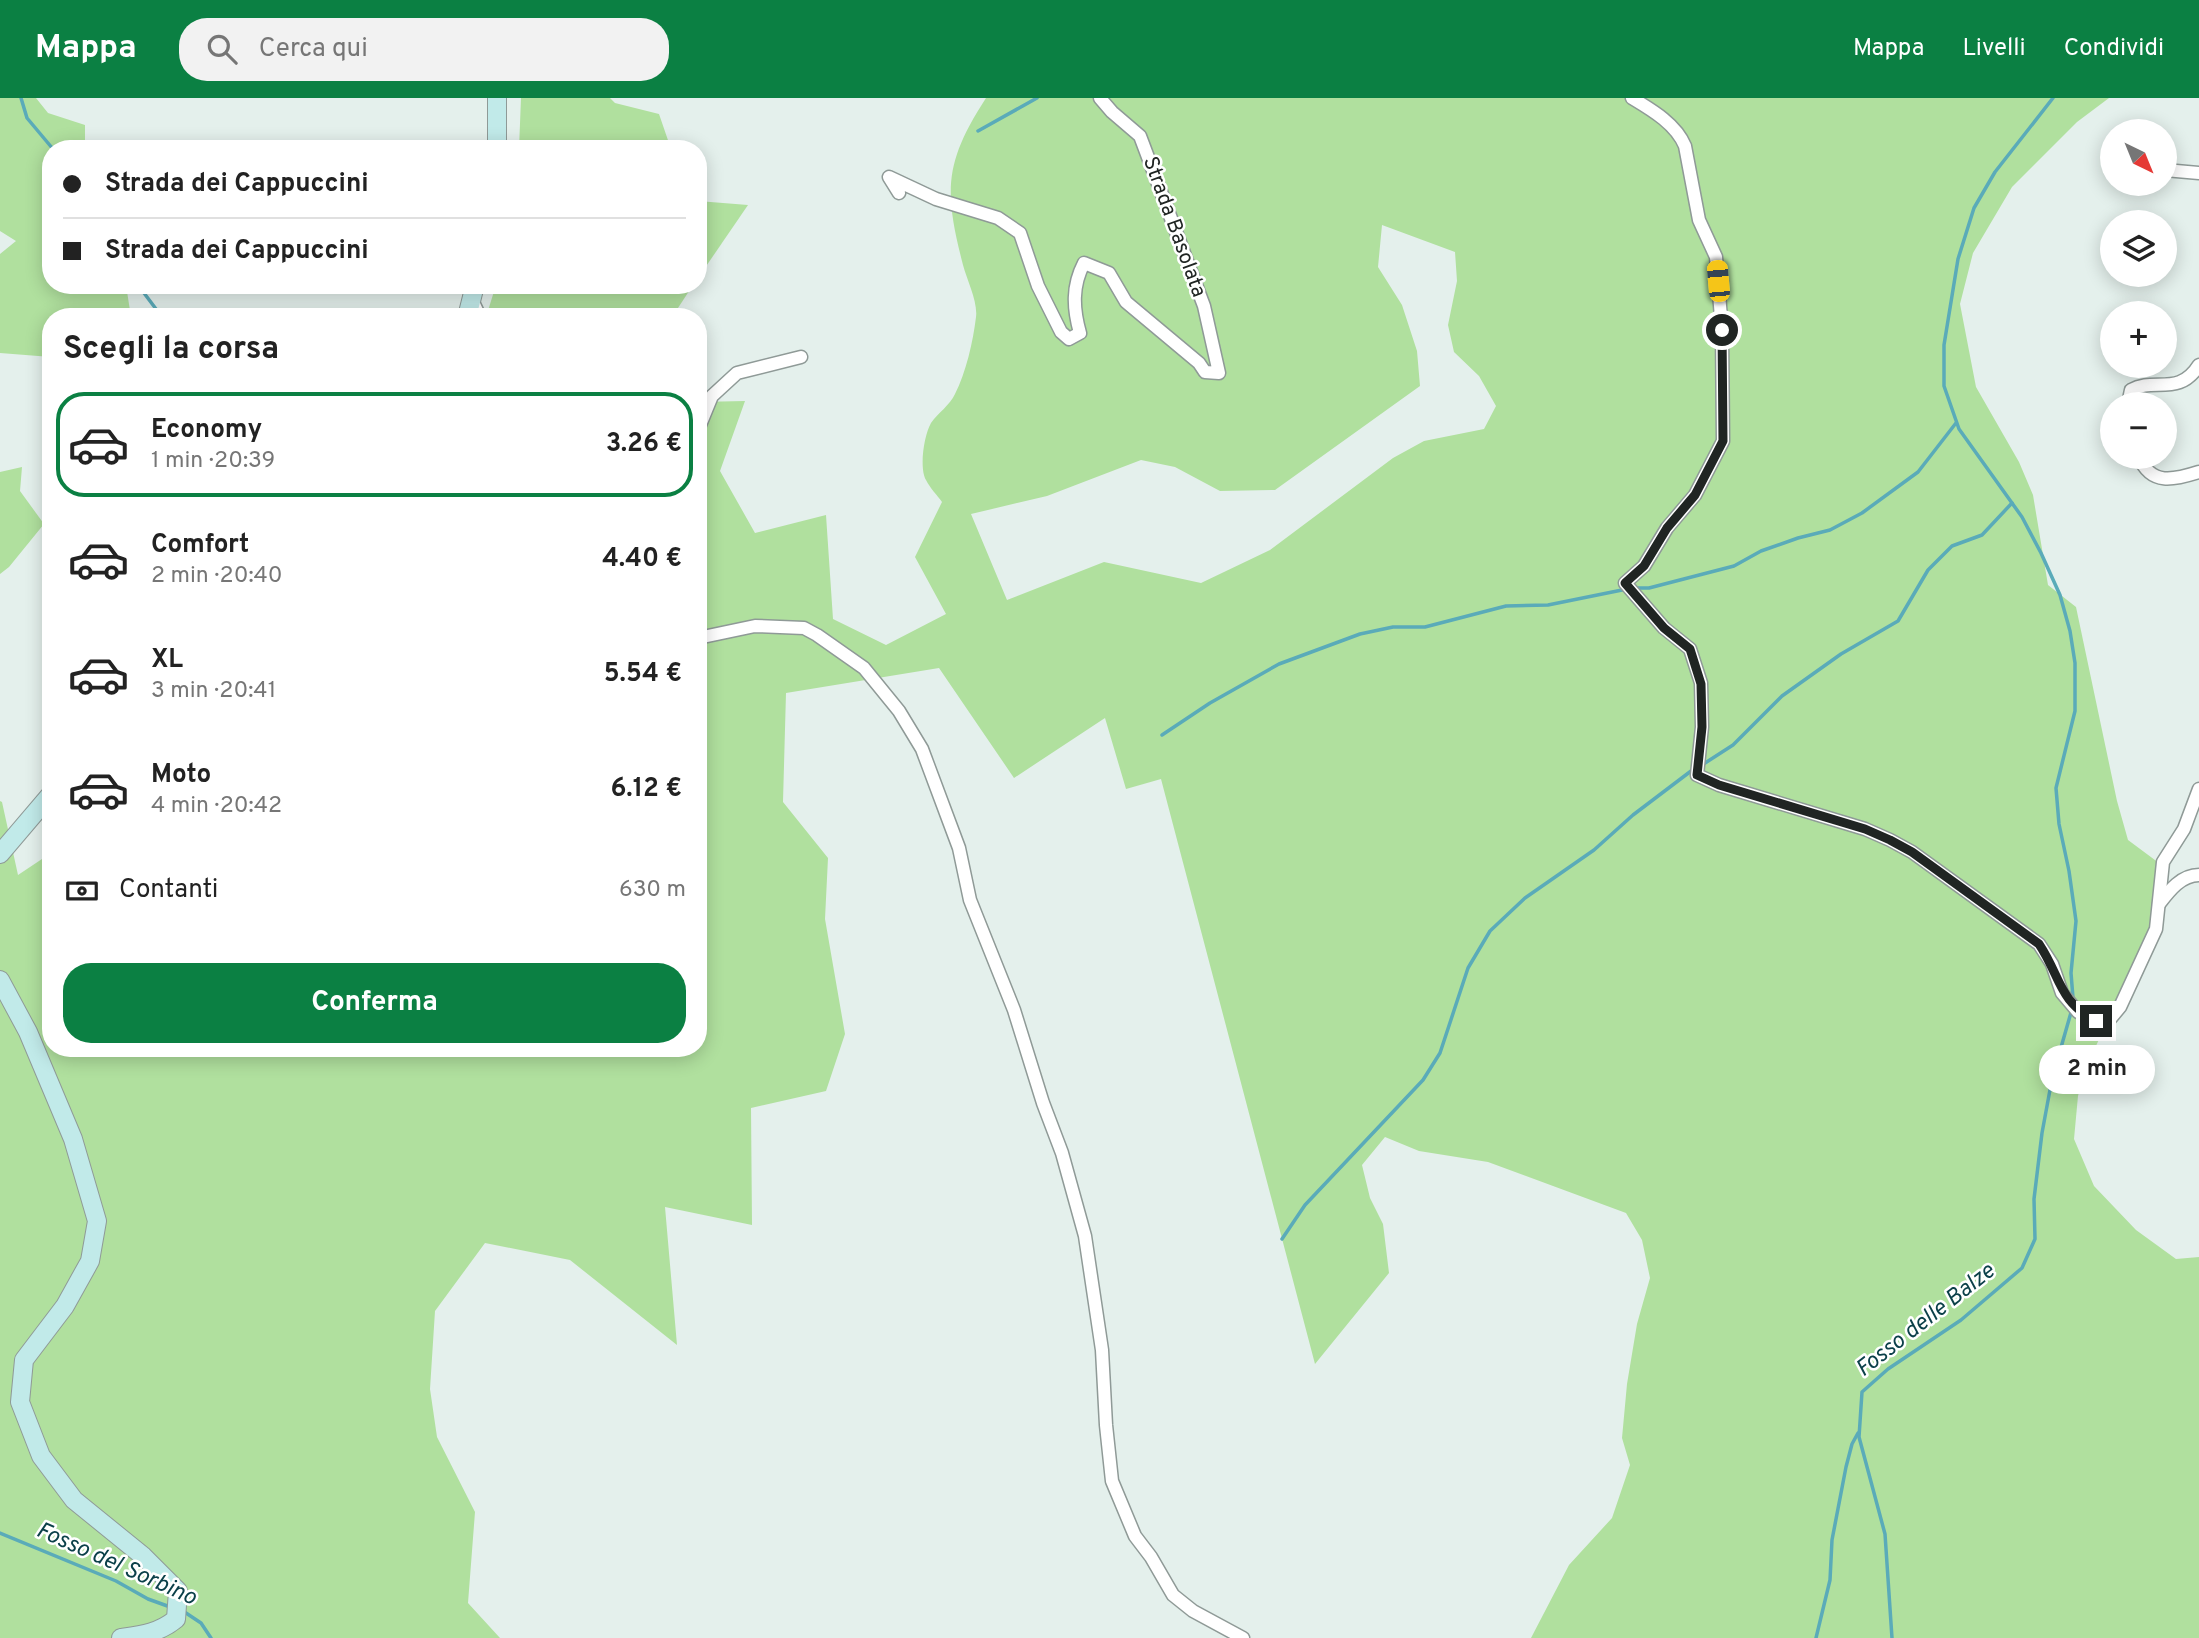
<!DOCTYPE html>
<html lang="it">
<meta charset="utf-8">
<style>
body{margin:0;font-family:Overpass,sans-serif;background:#f2f2f2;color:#222;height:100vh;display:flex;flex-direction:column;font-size:26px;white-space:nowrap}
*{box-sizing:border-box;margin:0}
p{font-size:23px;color:#767676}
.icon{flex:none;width:38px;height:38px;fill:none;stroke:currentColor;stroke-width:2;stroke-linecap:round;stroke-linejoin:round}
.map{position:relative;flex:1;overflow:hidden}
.sheet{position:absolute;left:42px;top:210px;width:665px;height:749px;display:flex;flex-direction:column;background:#fff;border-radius:28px;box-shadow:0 4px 18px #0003}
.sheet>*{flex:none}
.guide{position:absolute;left:42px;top:42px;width:665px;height:154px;border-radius:28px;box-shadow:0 4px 18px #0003;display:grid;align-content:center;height:154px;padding:0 21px;background:#fff}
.needle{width:46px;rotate:137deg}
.controls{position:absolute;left:2100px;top:21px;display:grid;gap:14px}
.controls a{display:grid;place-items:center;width:77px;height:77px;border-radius:50%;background:#fff;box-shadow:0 4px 18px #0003;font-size:35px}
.end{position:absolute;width:32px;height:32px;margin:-16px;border:9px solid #202523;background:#fff;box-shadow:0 0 0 4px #fff}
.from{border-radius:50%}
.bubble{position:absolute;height:49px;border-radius:24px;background:#fff;box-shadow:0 4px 18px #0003;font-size:23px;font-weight:700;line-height:49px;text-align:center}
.car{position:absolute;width:21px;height:42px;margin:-21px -10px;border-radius:9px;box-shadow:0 0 5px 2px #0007;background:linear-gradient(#f5c518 24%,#345 0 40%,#f5c518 0 76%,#345 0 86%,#f5c518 0)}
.guide b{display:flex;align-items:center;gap:24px;height:66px;font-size:26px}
.guide b+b{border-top:2px solid #e0e0e0}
.guide i{width:18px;height:18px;background:#222}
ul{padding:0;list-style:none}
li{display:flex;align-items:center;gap:21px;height:105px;margin:0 14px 10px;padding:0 7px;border:4px solid transparent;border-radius:28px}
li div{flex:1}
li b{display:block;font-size:26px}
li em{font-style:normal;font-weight:700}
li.active{border-color:#0b8043}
li>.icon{width:63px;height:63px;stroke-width:1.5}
h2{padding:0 21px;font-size:32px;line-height:84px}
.pay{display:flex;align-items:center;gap:18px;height:77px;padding:0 21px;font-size:26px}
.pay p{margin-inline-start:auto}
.action{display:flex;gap:14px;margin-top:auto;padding:14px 21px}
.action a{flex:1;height:80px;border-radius:28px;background:#0b8043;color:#fff;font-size:28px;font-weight:700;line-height:80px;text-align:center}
header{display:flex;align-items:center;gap:42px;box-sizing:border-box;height:98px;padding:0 35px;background:#0b8043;color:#fff}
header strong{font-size:33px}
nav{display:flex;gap:38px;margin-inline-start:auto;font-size:24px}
.search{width:490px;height:63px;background:#f2f2f2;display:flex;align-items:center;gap:18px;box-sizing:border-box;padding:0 24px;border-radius:28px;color:#767676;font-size:26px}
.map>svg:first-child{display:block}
.green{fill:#b0e09e;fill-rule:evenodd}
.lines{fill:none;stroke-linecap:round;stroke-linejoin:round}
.stream{stroke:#5aabb9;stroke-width:3.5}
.minor-casing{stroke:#8f9a97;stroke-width:15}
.secondary-casing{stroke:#8f9a97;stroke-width:20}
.minor{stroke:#fff;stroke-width:12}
.secondary{stroke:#c1eae9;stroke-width:18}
.route{stroke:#202523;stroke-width:9}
.labels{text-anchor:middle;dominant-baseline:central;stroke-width:5;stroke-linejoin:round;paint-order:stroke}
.street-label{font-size:21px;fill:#202523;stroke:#fff}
.water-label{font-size:23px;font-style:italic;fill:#0b4049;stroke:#fff}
</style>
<header>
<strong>Mappa</strong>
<div class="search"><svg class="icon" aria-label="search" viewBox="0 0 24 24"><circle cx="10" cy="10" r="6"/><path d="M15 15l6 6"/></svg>Cerca qui</div>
<nav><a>Mappa</a><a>Livelli</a><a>Condividi</a></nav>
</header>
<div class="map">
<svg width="2199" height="1540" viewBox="0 0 2199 1540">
<rect width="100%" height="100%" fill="#e4f0ec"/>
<!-- green -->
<g class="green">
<polygon points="0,0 36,0 48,15 85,27 85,51 51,51 51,187 126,187 131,219 51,219 51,259 0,255 0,156 16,143 0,133"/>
<polygon points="521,0 610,0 615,5 659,16 671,51 519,51"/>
<path d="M986,0H2109L2077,24L2012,89L1973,155L1960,206L1976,289L2019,364L2033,397L2048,487L2076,509L2117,703L2128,742L2163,768L2159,811L2084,974L2078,998L2074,1041L2094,1088L2136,1132L2176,1161L2199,1159V1540H1531L1569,1467L1612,1420L1630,1367L1622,1340L1627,1286L1637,1226L1650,1180L1642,1142L1626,1115L1488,1064L1419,1053L1385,1039L1362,1067L1370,1100L1383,1126L1389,1175L1315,1266L1161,681L1126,691L1105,620L1014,680L939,570L786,595L783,704L828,760L825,821L845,936L826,993L751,1010L752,1127L665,1109L677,1247L570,1162L485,1145L435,1213L430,1291L437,1339L475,1414L468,1505L500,1540H0V703L2,704L18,777L51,755V950H698V304L745,303L720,373L755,435L826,417L833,521L886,547L946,516L915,459L942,404C937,397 930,390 926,382C919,370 924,337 931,325C938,315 950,307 955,296C966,274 973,244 976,219C978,204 967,182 963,167C944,93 944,65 986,0ZM1382,127L1455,154L1457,183L1448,227L1454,254L1479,278L1496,308L1484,331L1424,343L1393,360L1270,452L1201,485L1104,464L1007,502L971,416L1047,398L1141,362L1175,369L1220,393L1275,392L1420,288L1417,253L1402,207L1378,169Z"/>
<polygon points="698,103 748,107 698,180"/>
<polygon points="496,187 693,187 678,210 675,219 486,219"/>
<polygon points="22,369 20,393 44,426 9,469 0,476 0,374"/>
</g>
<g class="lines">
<!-- stream -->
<g class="stream">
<polyline points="21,0 27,20 53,51"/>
<polyline points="2053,0 1995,74 1974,110 1958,161 1944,247 1944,288 1959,331 2022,419 2041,455 2060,497 2070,533 2075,565 2075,613 2056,690 2059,726 2069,773 2076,823 2071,875 2073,900"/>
<polyline points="978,33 1037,0"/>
<polyline points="138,187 162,219"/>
<polyline points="1634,490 1649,490 1734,468 1761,453 1798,440 1830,432 1862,415 1918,374 1956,325"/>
<polyline points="1162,637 1210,605 1279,566 1360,536 1393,529 1425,529 1506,508 1548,507 1627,491"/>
<polyline points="1702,667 1733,647 1782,598 1841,556 1898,523 1928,472 1952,448 1982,437 2012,405"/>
<polyline points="1282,1141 1305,1107 1423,982 1440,955 1468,870 1490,833 1525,800 1594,752 1633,717 1695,670"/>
<polyline points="0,1435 116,1483 148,1501 173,1510"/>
<polyline points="183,1513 201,1525 211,1540"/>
<polyline points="1816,1540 1830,1482 1832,1442 1846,1369 1852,1346 1858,1335"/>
<polyline points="1892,1540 1885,1436 1859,1339 1862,1294 1888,1271 1961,1222 2022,1170 2035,1141 2034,1101 2042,1035 2052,981 2072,911"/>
</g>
<!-- minor casing -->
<g class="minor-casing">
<g id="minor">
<path d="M1632,0C1652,12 1676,26 1685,48L1699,122L1716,159L1722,232L1723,343L1695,397L1667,430L1644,468L1625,485L1664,530L1690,551L1701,585L1702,629L1697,677L1719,687L1865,731L1890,742L1912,754L2039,846L2052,866L2062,895L2078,914L2096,923L2110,921L2120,909L2156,831L2163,764L2184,731L2199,691"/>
<polyline points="2165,72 2199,75"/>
<path d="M899,95L889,79L936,101L998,120L1020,135L1038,188L1061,234L1069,241L1080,235C1073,210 1072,188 1084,165L1109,175L1126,204L1199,265L1205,274L1219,275L1204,208L1140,38L1112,14L1100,0"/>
<polyline points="472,202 480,219"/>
<path d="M2128,306L2131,292C2154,279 2179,299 2199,267"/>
<polyline points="698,332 712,298 737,275 801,259"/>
<path d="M2139,359C2151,388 2174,382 2199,374"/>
<polyline points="698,540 755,528 804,530 817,537 864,570 899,613 922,651 959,750 970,802 1014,912 1043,1005 1062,1055 1085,1138 1102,1252 1106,1327 1112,1383 1135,1438 1151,1459 1173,1497 1193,1513 1243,1540"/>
<path d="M2159,806C2169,793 2181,777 2199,777"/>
</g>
</g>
<!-- secondary casing -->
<g class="secondary-casing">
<g id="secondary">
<polyline points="497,0 497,51"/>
<polyline points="467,219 475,187"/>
<polyline points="0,756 51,696"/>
<path d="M0,882L28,934L73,1041L97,1123L90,1163L65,1208L24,1262L20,1304L41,1358L74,1402L143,1458L178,1493L176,1521C159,1535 142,1537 121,1540"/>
</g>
</g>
<!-- minor -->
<use href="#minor" class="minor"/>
<!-- secondary -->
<use href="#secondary" class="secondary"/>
</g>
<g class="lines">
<!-- route -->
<path class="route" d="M1722,232L1723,343L1695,397L1667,430L1644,468L1625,485L1664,530L1690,551L1701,586L1702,629L1697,677L1719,687L1865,731L1890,742L1912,754L2039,846C2061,879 2058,903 2096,923"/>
</g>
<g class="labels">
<!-- street labels -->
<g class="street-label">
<text transform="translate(1174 129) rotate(70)">Strada Basolata</text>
</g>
<!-- water labels -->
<g class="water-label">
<text transform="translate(1926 1223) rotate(-38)">Fosso delle Balze</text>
<text transform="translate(116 1467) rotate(24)">Fosso del Sorbino</text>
</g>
</g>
</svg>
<div class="controls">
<a><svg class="needle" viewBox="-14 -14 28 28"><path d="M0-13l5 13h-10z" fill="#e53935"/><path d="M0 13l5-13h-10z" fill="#767676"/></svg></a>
<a><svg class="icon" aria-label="layers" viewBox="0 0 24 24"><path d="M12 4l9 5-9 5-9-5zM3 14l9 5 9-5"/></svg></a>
<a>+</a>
<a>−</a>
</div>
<i class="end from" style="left:1722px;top:232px"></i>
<i class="end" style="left:2096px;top:923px"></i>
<div class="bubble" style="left:2039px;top:947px;width:116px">2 min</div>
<i class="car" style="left:1718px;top:183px;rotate:355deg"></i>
<div class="guide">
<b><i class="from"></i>Strada dei Cappuccini</b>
<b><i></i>Strada dei Cappuccini</b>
</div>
<section class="sheet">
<h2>Scegli la corsa</h2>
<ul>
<li class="active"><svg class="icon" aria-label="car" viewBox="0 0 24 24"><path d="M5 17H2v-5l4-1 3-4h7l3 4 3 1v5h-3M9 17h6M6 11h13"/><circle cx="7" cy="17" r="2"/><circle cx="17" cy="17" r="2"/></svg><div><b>Economy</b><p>1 min · 20:39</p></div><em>3.26 €</em></li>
<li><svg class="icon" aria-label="car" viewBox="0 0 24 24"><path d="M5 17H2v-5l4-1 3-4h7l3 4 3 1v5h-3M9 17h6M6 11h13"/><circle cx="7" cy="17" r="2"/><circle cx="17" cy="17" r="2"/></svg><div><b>Comfort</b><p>2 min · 20:40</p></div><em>4.40 €</em></li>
<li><svg class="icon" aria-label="car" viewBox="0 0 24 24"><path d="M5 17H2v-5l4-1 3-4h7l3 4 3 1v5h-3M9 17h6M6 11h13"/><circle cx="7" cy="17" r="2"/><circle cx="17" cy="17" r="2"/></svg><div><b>XL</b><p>3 min · 20:41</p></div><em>5.54 €</em></li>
<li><svg class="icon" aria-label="car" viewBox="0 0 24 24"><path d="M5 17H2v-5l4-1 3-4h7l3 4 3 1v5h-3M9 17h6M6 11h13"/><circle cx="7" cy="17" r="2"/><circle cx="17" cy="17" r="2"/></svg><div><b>Moto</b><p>4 min · 20:42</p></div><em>6.12 €</em></li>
</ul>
<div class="pay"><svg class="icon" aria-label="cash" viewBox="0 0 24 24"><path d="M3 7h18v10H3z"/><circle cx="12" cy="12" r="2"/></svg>Contanti<p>630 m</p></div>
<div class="action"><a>Conferma</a></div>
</section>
</div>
